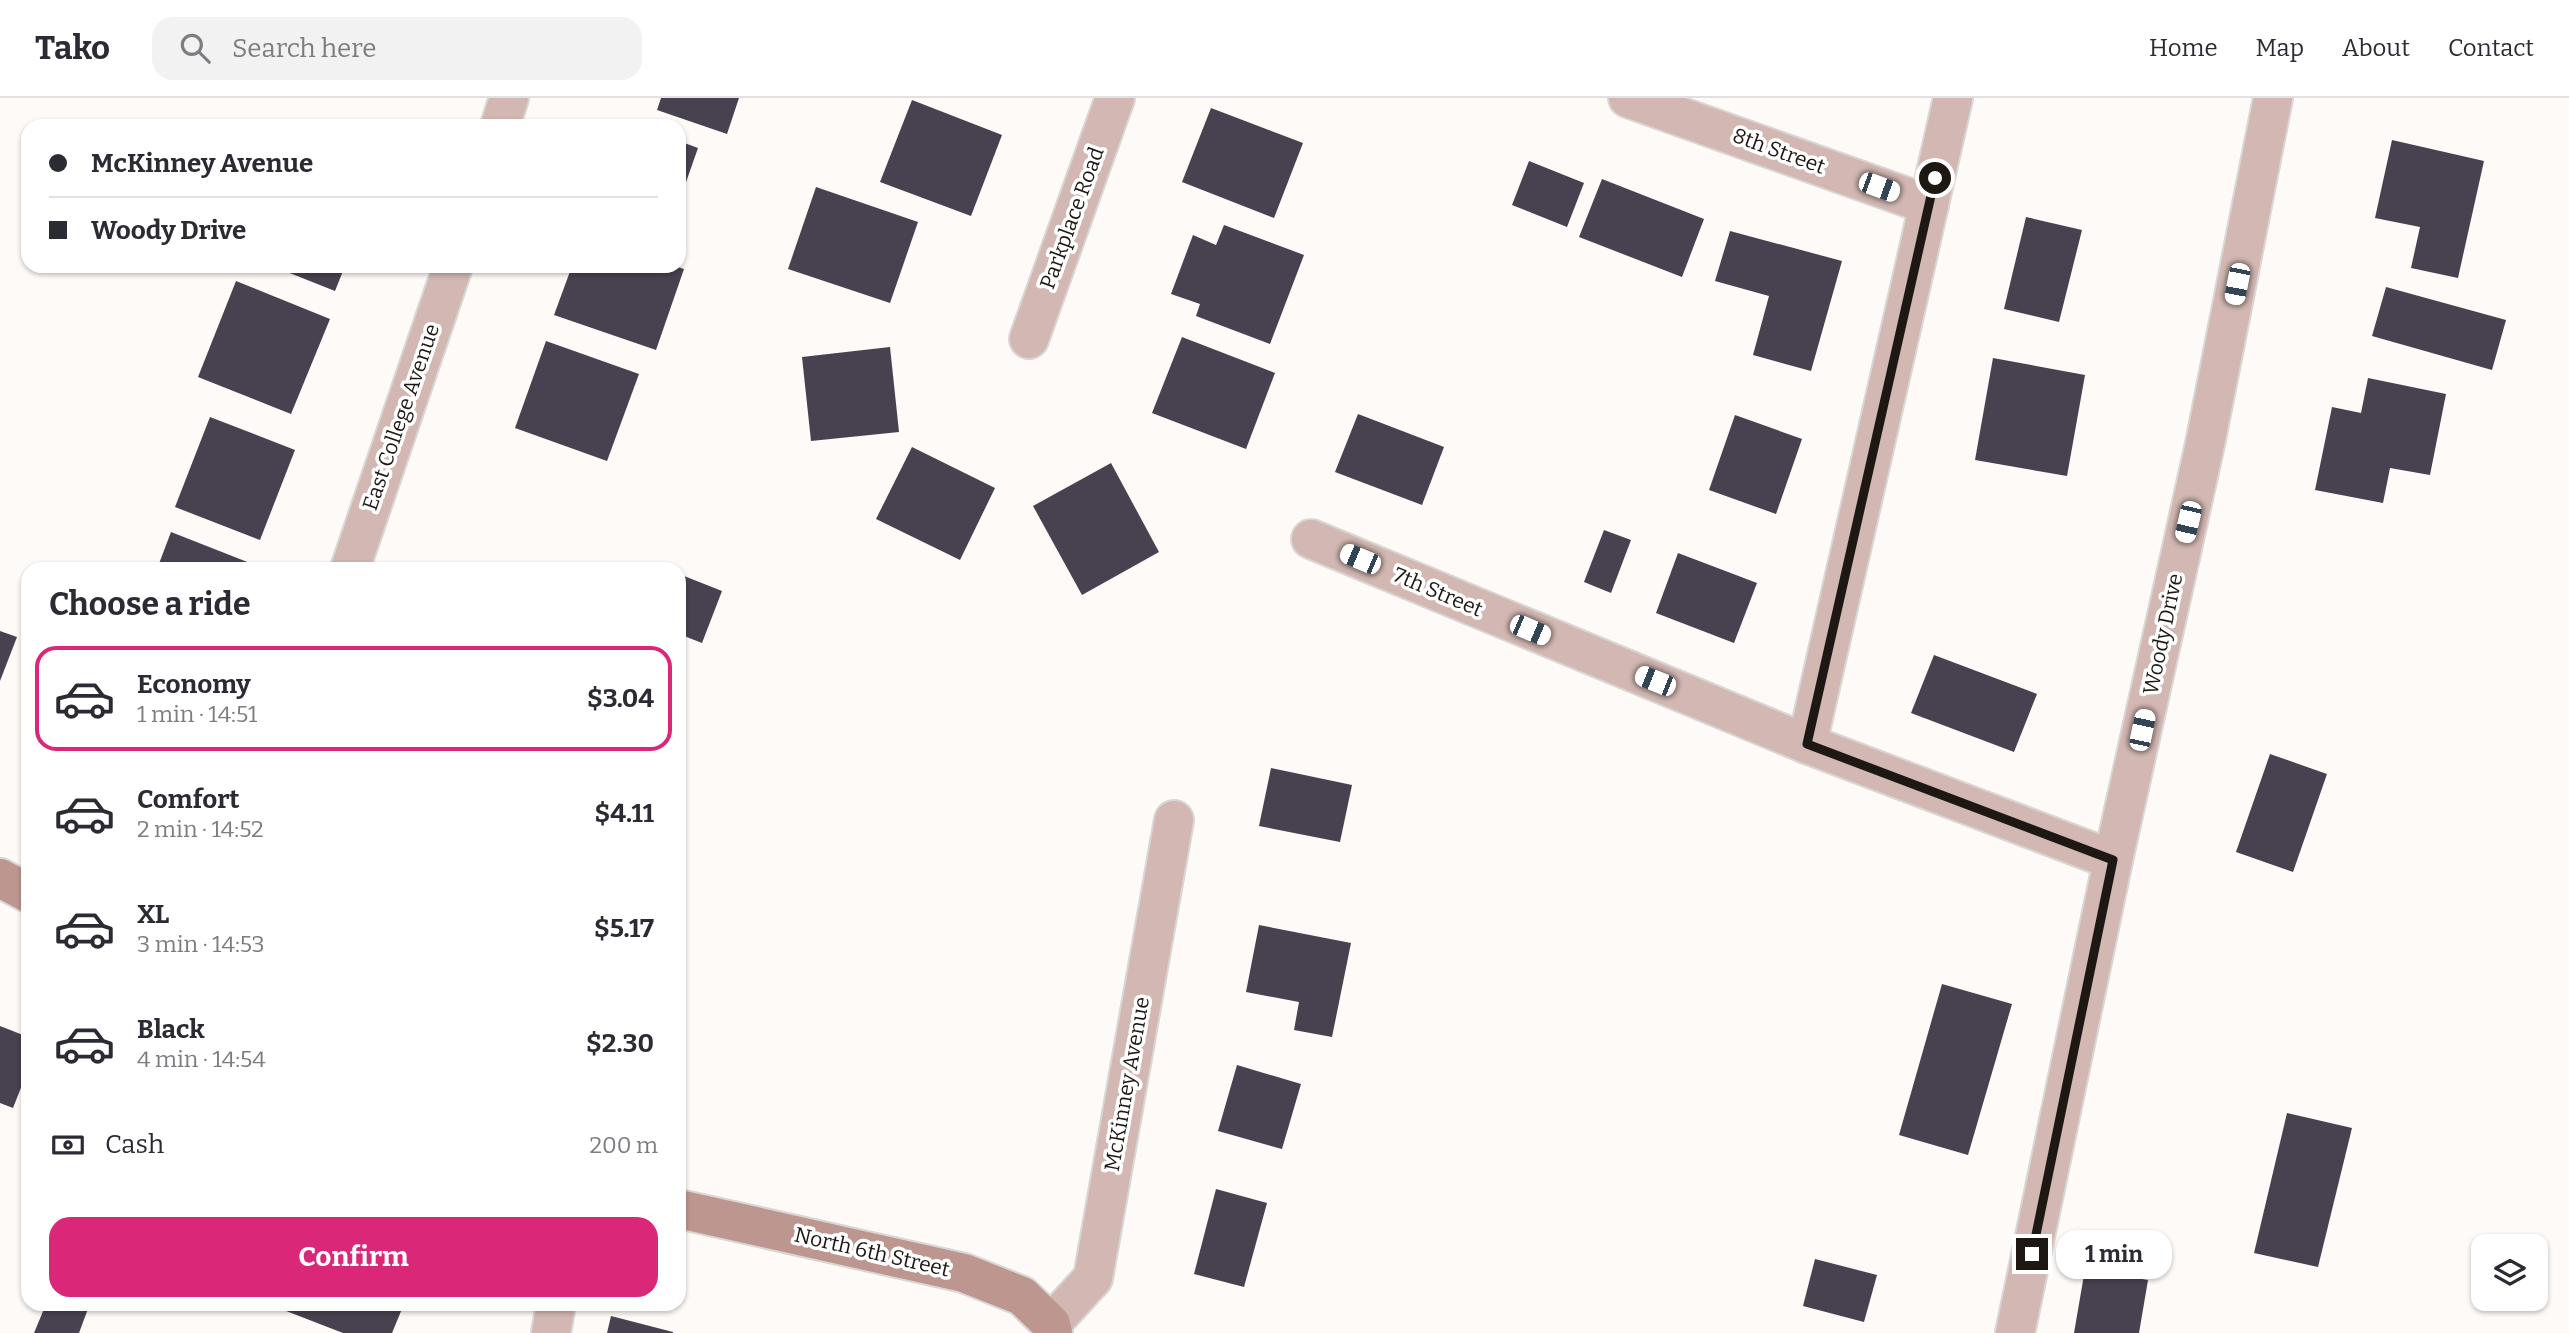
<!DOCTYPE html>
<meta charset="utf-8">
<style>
body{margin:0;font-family:Bitter,serif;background:#f2f2f3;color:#2b2b33;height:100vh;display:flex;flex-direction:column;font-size:26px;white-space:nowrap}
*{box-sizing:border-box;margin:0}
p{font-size:23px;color:#7c7c81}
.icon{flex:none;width:38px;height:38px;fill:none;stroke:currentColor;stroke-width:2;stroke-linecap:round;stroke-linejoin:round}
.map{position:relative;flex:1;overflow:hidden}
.drawer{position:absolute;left:21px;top:464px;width:665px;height:749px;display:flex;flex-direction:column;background:#fff;border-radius:21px;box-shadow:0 2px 5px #0004}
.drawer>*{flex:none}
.hud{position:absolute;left:21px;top:21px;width:665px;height:154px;border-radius:21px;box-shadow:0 2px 5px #0004;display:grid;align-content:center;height:154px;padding:0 28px;background:#fff}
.tools{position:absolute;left:2471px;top:1136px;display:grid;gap:14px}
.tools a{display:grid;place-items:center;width:77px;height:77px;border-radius:14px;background:#fff;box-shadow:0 2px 5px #0004;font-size:35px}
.end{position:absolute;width:32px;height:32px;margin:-16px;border:9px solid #1d1814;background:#fff;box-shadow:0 0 0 4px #fff}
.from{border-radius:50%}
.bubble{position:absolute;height:49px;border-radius:21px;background:#fff;box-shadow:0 2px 5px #0004;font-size:23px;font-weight:700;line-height:49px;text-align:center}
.car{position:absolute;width:21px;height:42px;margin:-21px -10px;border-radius:9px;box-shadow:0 0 5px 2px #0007;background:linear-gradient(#fff 24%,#345 0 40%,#fff 0 76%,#345 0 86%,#fff 0)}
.hud b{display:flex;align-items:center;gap:24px;height:66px;font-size:26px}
.hud b+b{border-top:2px solid #e1e1e2}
.hud i{width:18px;height:18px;background:#2b2b33}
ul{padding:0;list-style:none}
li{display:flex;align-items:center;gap:21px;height:105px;margin:0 14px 10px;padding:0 14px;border:4px solid transparent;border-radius:21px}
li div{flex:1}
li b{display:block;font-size:26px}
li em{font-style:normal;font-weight:700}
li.on{border-color:#db2777}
li>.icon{width:63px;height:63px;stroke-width:1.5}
h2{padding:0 28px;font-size:32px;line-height:84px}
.pay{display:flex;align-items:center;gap:18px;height:77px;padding:0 28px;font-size:26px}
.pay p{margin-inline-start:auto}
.cta{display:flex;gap:14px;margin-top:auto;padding:14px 28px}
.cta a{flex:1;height:80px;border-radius:21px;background:#db2777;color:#fff;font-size:28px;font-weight:700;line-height:80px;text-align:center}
header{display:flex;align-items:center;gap:42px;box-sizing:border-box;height:98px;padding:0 35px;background:#fff;border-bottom:2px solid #e1e1e2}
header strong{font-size:33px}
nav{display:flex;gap:38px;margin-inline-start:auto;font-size:24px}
.search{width:490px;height:63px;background:#f2f2f3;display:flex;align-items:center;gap:18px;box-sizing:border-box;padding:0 24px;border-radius:21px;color:#7c7c81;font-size:26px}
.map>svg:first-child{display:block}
.building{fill:#48414f}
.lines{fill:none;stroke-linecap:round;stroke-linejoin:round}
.minor-casing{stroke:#d9d6d3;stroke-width:42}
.tertiary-casing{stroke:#d9d6d3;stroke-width:42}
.secondary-casing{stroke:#d9d6d3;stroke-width:42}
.minor{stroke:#d2b7b2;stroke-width:38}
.tertiary{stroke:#d2b7b2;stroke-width:38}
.secondary{stroke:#bd968f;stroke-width:38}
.route{stroke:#1d1814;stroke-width:9}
.labels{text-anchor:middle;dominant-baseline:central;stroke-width:7;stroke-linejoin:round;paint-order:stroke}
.street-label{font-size:21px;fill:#1d1814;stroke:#fff}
</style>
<header>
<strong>Tako</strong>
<div class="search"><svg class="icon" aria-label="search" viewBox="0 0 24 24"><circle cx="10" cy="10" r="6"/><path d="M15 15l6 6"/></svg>Search here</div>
<nav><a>Home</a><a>Map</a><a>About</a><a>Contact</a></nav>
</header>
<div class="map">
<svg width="2569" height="1235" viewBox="0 0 2569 1235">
<rect width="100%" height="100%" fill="#fdfaf7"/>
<!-- building -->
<g class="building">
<polygon points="661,0 739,0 727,36 657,12"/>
<polygon points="912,2 1002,37 971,118 880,84"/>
<polygon points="1211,10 1303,45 1274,120 1182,84"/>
<polygon points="2392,42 2484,63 2458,180 2411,170 2420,129 2375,120"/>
<polygon points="679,43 698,50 679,104"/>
<polygon points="1529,63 1584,85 1567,129 1512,107"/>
<polygon points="1602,81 1704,121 1682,179 1579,139"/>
<polygon points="816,89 918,124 890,205 788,171"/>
<polygon points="2026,119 2082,132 2059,224 2004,211"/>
<polygon points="1224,127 1304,157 1270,246 1196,218 1200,206 1171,196 1193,137 1216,147"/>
<polygon points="1730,133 1842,163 1811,273 1753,257 1769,198 1715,183"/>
<polygon points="272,168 345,168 335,193"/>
<polygon points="572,168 674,168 684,171 656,252 554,217"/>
<polygon points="236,183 330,221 291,316 198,279"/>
<polygon points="2386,189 2506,222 2492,272 2372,238"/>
<polygon points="1182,239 1275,275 1246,351 1152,315"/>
<polygon points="546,243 639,276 607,363 515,330"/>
<polygon points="890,249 899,334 811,343 802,259"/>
<polygon points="1993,260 2085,277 2067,378 1975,362"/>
<polygon points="2368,280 2446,296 2430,377 2390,370 2383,405 2315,392 2332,309 2361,315"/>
<polygon points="1358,316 1444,349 1422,407 1335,374"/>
<polygon points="1735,317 1802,341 1776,416 1709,392"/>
<polygon points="210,319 295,352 260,442 175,409"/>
<polygon points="912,349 995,390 960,462 876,421"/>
<polygon points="1111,365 1159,454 1082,497 1033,408"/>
<polygon points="1604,432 1631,442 1611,495 1584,484"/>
<polygon points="171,434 255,467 253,471 157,471"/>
<polygon points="1678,455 1757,485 1734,545 1656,515"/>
<polygon points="679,476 722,493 702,545 679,536"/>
<polygon points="0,533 17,539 0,583"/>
<polygon points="1934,557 2037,596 2014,654 1911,615"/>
<polygon points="2270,656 2327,676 2293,774 2236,754"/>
<polygon points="1271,670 1352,687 1340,744 1259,728"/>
<polygon points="1259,827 1351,845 1332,939 1294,932 1299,904 1246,894"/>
<polygon points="1942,886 2012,906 1968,1057 1899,1037"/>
<polygon points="0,928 28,939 28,972 13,1010 0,1005"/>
<polygon points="1237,967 1301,986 1282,1051 1218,1033"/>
<polygon points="2287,1015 2352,1030 2318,1169 2254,1155"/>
<polygon points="1216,1091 1267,1105 1244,1189 1194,1176"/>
<polygon points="1815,1161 1877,1177 1864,1224 1803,1208"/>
<polygon points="2085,1171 2148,1182 2139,1235 2074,1235"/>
<polygon points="46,1206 83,1206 89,1208 79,1235 34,1235"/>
<polygon points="284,1206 404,1206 392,1235 343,1235 281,1211"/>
<polygon points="611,1218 673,1234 673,1235 607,1235"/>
</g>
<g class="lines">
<!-- minor casing -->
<g class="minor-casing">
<g id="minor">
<polyline points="1628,0 1929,107"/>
<polyline points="1029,241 1115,0"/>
<polyline points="1311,441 1807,646 2113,762"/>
<polyline points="1807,646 1953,0"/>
<polyline points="1051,1226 1093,1180 1174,722"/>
<polyline points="551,1235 556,1206"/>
<polyline points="2015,1235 2113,762 2205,346 2273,0"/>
</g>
</g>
<!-- tertiary casing -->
<g class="tertiary-casing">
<g id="tertiary">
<polyline points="500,28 509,0"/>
<polyline points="350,471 453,168"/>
</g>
</g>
<!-- secondary casing -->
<g class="secondary-casing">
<g id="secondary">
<polyline points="0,780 28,795"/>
<polyline points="679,1111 964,1175 1022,1198 1051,1226 1053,1235"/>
</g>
</g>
<!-- minor -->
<use href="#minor" class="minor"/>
<!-- tertiary -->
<use href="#tertiary" class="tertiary"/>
<!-- secondary -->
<use href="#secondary" class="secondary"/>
</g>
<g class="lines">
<!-- route -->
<polyline class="route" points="1935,80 1807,646 2113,762 2032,1156"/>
</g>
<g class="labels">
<!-- street labels -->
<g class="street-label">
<text transform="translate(1779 53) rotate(20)">8th Street</text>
<text transform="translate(1072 120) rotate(-70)">Parkplace Road</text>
<text transform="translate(401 319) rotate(-71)">East College Avenue</text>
<text transform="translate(1438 494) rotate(23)">7th Street</text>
<text transform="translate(2163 536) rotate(-78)">Woody Drive</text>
<text transform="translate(1127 986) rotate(-80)">McKinney Avenue</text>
<text transform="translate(872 1154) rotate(13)">North 6th Street</text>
</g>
</g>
</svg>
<div class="tools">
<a><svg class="icon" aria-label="layers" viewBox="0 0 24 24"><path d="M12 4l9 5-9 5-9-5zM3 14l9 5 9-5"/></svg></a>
</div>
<i class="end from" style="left:1935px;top:80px"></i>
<i class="end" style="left:2032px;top:1156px"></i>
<div class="bubble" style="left:2056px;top:1132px;width:116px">1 min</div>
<i class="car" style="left:1879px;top:89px;rotate:110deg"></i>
<i class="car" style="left:2237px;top:186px;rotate:191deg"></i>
<i class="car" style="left:2188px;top:424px;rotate:193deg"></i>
<i class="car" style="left:1360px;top:461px;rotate:293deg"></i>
<i class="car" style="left:1530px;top:532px;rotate:113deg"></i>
<i class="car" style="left:1655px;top:583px;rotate:292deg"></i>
<i class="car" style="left:2142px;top:632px;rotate:12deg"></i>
<div class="hud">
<b><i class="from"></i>McKinney Avenue</b>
<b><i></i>Woody Drive</b>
</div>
<section class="drawer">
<h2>Choose a ride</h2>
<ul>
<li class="on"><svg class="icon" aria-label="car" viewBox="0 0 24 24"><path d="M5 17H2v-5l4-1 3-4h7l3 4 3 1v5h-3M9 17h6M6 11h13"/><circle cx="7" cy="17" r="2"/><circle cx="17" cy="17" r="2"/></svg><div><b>Economy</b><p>1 min · 14:51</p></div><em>$3.04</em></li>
<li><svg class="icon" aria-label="car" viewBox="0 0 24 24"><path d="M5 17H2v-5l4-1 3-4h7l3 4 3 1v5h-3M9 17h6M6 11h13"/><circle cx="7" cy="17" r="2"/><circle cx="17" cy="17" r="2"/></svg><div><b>Comfort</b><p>2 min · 14:52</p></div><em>$4.11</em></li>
<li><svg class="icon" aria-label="car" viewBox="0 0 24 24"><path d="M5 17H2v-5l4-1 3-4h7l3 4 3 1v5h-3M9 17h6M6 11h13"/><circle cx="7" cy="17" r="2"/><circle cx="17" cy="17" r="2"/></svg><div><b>XL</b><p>3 min · 14:53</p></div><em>$5.17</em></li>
<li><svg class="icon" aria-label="car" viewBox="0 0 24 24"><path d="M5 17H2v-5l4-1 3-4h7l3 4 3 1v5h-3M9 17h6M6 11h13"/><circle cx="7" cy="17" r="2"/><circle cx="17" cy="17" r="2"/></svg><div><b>Black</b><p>4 min · 14:54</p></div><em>$2.30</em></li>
</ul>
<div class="pay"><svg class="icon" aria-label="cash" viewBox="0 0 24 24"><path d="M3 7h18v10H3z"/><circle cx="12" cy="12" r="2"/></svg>Cash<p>200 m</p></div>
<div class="cta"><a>Confirm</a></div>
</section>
</div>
